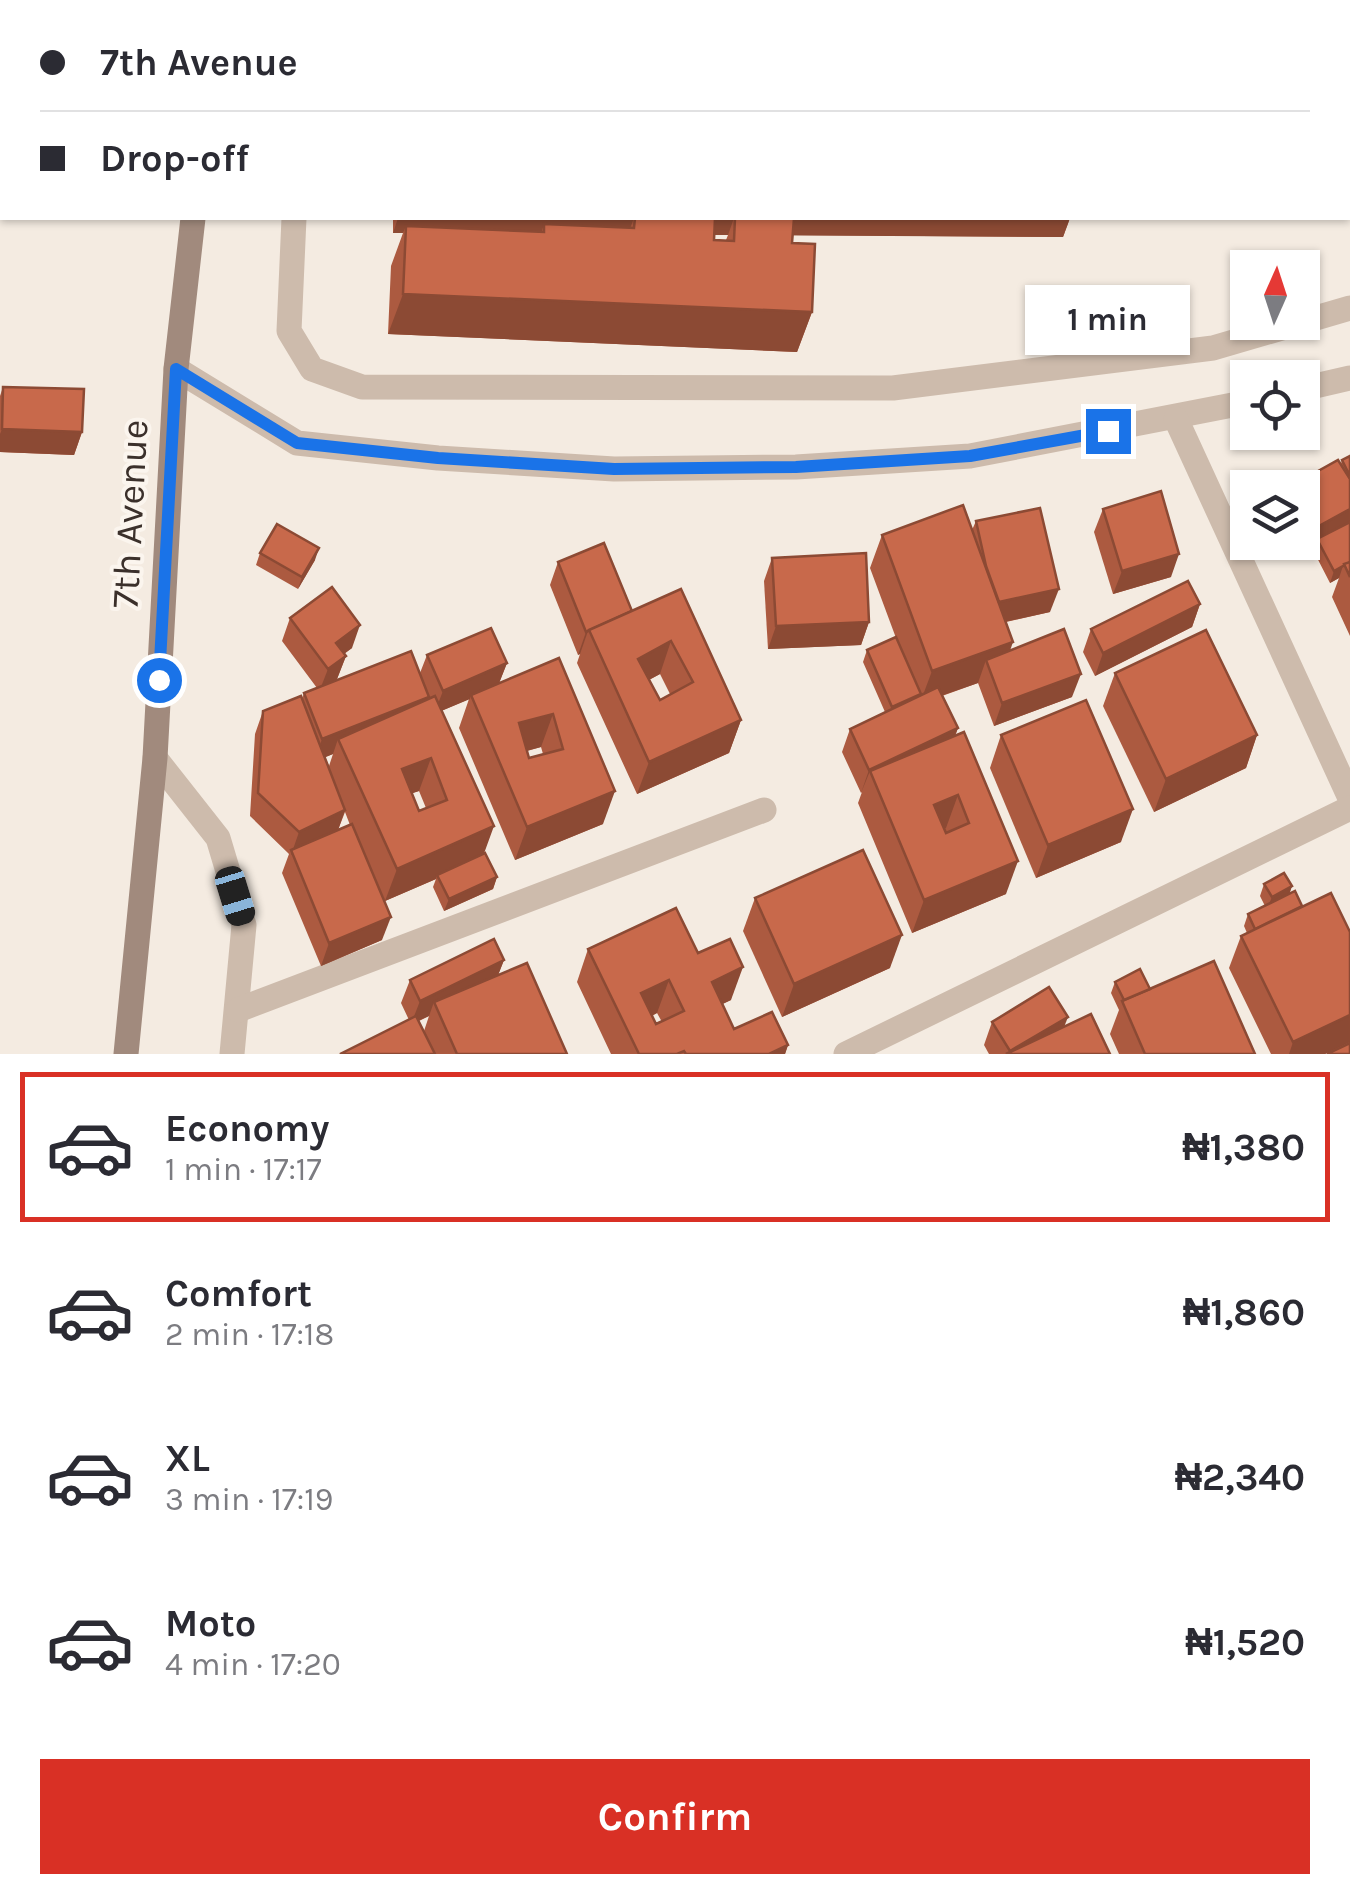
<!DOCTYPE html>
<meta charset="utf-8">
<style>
body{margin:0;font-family:Karla,sans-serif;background:#f2f2f3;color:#2b2b33;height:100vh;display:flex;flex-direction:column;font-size:38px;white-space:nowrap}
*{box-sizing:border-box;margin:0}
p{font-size:32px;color:#7c7c81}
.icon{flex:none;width:55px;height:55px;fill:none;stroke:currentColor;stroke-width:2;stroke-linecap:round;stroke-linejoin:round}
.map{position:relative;height:1054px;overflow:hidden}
.panel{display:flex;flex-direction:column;background:#fff;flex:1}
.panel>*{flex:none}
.banner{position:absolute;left:0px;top:0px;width:1350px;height:220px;box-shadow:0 2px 8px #0004;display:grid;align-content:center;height:220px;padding:0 40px;background:#fff}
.needle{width:65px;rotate:3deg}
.buttons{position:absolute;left:1230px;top:250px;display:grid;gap:20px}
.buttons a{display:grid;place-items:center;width:90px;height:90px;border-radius:0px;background:#fff;box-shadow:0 2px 8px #0004;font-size:50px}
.end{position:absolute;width:45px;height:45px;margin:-22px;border:12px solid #1a73e8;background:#fff;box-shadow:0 0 0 5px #fff}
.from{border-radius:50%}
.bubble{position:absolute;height:70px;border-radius:0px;background:#fff;box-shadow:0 2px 8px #0004;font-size:32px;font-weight:700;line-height:70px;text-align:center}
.car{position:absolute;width:30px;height:60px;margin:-30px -15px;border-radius:12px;box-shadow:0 0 8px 2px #0007;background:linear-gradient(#222 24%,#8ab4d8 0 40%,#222 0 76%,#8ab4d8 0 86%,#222 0)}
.banner b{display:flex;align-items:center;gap:35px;height:95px;font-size:38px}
.banner b+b{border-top:2px solid #e1e1e2}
.banner i{width:25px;height:25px;background:#2b2b33}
ul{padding:18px 0 0;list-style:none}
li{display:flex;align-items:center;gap:30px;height:150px;margin:0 20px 15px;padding:0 20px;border:5px solid transparent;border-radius:0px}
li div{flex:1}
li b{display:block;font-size:38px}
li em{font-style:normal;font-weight:700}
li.selected{border-color:#d93025}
li>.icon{width:90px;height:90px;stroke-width:1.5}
.cta{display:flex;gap:20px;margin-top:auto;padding:20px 40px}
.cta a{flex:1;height:115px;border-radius:0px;background:#d93025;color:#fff;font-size:40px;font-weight:700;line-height:115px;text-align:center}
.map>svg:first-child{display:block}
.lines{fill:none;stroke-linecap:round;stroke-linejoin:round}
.minor{stroke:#cdbbac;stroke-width:25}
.secondary{stroke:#a18a7d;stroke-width:25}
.wall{fill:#ac5a40;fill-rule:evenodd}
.shaded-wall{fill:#8c4a34}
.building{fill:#c8694b;stroke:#8c4a34;stroke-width:2.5;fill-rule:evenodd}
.route{stroke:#1a73e8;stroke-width:12}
.labels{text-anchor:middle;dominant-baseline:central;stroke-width:8;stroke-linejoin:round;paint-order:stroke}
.street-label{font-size:38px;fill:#3b302b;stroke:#fbf5ee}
</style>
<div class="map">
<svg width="1350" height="1054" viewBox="0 0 1350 1054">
<rect width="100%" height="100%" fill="#f4ebe1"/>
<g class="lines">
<!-- minor -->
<g class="minor">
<polyline points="313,2 313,0"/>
<polyline points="1107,2 1107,0"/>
<polyline points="1193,2 1193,0"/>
<polyline points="294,218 289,331 312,369 362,387 893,388 1213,348 1350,308"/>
<polyline points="176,369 297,443 438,458 614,469 796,467 970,456 1248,402"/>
<polyline points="1302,389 1350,378"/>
<polyline points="1176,419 1350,798"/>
<polyline points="155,758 218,838 244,925 232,1054"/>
<polyline points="238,1010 764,810"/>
<polyline points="846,1054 1350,808"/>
</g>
<!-- secondary -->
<g class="secondary">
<polyline points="218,2 218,0"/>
<polyline points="126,1054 155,758 176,369 193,218"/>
</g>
</g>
<!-- wall -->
<g class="wall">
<path d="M393,218H1070L1063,237L793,235L792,243L812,312L797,352L388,334L391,266L403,233H393ZM714,235H728L726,240H714Z"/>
<polygon points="3,387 82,432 74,455 0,452 0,396"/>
<polygon points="1350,456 1350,636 1332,597 1339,578 1330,583 1313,550 1314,547 1309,550 1302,539 1302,488 1292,488 1293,485 1341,464 1342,460"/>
<polygon points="1103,509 1171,577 1113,594 1094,532"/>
<polygon points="976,521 1050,612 1006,622 1010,650 1072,697 994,726 978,683 942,696 958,728 955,736 1006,894 912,933 858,803 862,792 861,793 842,752 850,729 885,712 863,662 867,650 896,638 870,568 882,535 972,530"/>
<polygon points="260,553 315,560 298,589 256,565"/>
<polygon points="772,558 869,622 861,645 768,649 764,581"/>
<path d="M558,562L632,611L681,589L741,720L729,753L637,794L577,663L580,654L578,655L550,585ZM660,674L670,694L660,700L649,680Z"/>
<polygon points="1200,604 1192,627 1095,676 1083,652 1091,629"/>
<path d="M290,618L352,648L344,654L346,656L337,679L334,682L420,673L427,655L507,663L499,683L559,658L603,824L515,860L459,728L469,699L441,711L484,853L497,877L493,889L444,911L433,887L436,879L385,901L370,868L382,940L321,966L282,873L289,854L250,816L255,734L263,711L302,699L304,693L317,688L282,641ZM541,747L543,754L529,758L527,751ZM333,754L329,766L325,757ZM419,791L426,808L419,811L412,793ZM345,812L350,825L338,830Z"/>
<polygon points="1115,673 1257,735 1246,768 1154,812 1103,706"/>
<polygon points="1001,735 1121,842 1036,878 990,768"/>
<polygon points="1264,884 1292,886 1289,894 1302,906 1350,932 1350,1042 1325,1054 1271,1054 1229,968 1241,936 1247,933 1244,926 1248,914 1265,906 1260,896"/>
<polygon points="755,898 890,968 782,1017 743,931"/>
<path d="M588,949L698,953L731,1000L722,1004L734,1029L788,1045L785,1054H611L577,982ZM657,1013L662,1022L656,1024L652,1016Z"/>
<path d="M504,960L498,975L567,1054H340L409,1020L401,1003L410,980ZM429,1016L424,1031L419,1021Z"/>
<polygon points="1115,982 1150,989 1255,1054 1119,1054 1110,1034 1119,1010 1111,993"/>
<polygon points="992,1022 1064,1026 1110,1054 989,1054 984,1045"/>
</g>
<!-- shaded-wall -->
<g class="shaded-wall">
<polygon points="430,0 625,0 624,2 429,2"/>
<rect x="1348" y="78" width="2" height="23"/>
<rect x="0" y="85" width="2" height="34"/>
<rect x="1348" y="178" width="2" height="33"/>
<polygon points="398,218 634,218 628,234 544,224 541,234 406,226 403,233 393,233"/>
<polygon points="635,218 734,218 728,235 632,234"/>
<polygon points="735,218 1070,218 1063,237 734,235"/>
<polygon points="403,294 812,312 797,352 388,334"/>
<polygon points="2,429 82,432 74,455 0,452 0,434"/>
<polygon points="1350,509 1350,527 1317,539 1314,547 1309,550 1317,527"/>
<polygon points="319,548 315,560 298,589 302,577"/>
<polygon points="1179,554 1171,577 1113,594 1122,571"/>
<polygon points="1343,566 1339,578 1330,583 1334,571"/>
<polygon points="1059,589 1050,612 986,626 994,603"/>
<polygon points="1200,604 1192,627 1095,676 1103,653"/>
<polygon points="869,622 861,645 768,649 776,626"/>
<polygon points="360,625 352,648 327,666 336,643"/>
<polygon points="588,631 580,654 578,655 586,632"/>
<polygon points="671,641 660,674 626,692 638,659"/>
<polygon points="1013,642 1002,674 986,660 978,683 920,703 932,671"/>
<polygon points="346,656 337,679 319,692 328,669"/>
<polygon points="507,663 498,686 471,695 470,699 434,714 443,691"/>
<polygon points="1081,674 1072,697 994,726 1002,703"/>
<polygon points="429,697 421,720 338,739 333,754 314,762 322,739"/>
<polygon points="553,714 541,747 507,756 519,723"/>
<polygon points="741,720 729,753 637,794 649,762"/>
<polygon points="958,728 949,751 870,771 861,793 869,770"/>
<polygon points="1257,735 1246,768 1154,812 1166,779"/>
<polygon points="431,758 419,791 390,801 402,769"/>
<polygon points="615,791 603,824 515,860 527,827"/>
<polygon points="958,795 946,828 922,838 934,805"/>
<polygon points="1133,809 1121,842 1036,878 1048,845"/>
<polygon points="345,810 337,833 291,855 299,832"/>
<polygon points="494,826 482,859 437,875 436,879 385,901 397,869"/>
<polygon points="1018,861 1006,894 912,933 924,900"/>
<polygon points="497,877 493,889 444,911 449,899"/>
<polygon points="1292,886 1288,898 1267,909 1272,897"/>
<polygon points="391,917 382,940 321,966 329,943"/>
<polygon points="902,935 890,968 782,1017 794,984"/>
<polygon points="504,960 495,983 434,1002 429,1016 411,1024 420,1001"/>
<polygon points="743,967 731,1000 700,1015 712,982"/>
<polygon points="669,980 657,1013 629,1026 641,993"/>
<polygon points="1350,1015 1350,1042 1325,1054 1289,1054 1293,1042"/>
<polygon points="1068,1017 1059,1040 1010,1051"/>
<polygon points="788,1045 785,1054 769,1054"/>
</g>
<!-- building -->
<g class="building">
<polygon points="0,0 73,0 73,2 2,2 2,85 0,85"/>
<rect x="625" y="0" width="158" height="2"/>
<rect x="1001" y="0" width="76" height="2"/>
<polygon points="1348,6 1350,7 1350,78 1348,78"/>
<rect x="1348" y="111" width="2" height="67"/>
<polygon points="635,218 715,218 714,240 734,241 735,218 794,218 792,243 815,244 812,312 403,294 406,226 544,232 544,224 634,228"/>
<polygon points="3,387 84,389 82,432 2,429"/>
<polygon points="1350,456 1350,476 1342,460"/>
<polygon points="1338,460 1350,479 1350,509 1317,527 1302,502 1302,488 1294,488 1293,485"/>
<polygon points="1161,491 1179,554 1122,571 1103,509"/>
<polygon points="963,505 1013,642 932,671 882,535"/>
<polygon points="1040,508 1059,589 999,602 986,566 976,521"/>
<polygon points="1350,522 1350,562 1334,571 1317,539"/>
<polygon points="277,524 319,548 302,577 260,553"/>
<polygon points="604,543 632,611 586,632 558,562"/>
<polygon points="866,553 869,622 776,626 772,558"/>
<polygon points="1350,562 1350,577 1344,564"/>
<polygon points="1188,581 1200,604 1103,653 1091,629"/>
<polygon points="332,587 360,625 336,643 346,656 328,669 290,618"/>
<path d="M681,589L741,720L649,762L589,630ZM671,641L693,682L660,700L638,659Z"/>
<polygon points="491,628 507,663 443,691 427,655"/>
<polygon points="1064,629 1081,674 1002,703 986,660"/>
<polygon points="1206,630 1257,735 1166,779 1115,673"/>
<polygon points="896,637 921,694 892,707 867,650"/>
<polygon points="411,651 429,697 322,739 304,693"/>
<path d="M559,658L615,791L527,827L471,695ZM553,714L563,749L529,758L519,723Z"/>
<polygon points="938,687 958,728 869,770 850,729"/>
<polygon points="301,696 345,810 299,832 258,793 263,711"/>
<path d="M435,696L494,826L397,869L338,739ZM431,758L447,800L419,811L402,769Z"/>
<polygon points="1086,700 1133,809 1048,845 1001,735"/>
<path d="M964,732L1018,861L924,900L870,771ZM958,795L969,823L946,833L934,805Z"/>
<polygon points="352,824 391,917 329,943 291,850"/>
<polygon points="863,850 902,935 794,984 755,898"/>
<polygon points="485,853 497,877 449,899 437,875"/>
<polygon points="1284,873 1292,886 1272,897 1264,884"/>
<polygon points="1295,891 1302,906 1255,929 1248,914"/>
<polygon points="1331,893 1350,932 1350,1015 1293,1042 1241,936"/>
<path d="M676,908L698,953L730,939L743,967L712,982L734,1029L772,1012L788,1045L769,1054H686L684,1051L677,1054H639L588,949ZM669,980L684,1011L656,1024L641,993Z"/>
<polygon points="494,939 504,960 420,1001 410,980"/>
<polygon points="1214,961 1255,1054 1145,1054 1122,1001"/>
<polygon points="527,963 567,1054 457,1054 434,1002"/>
<polygon points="1140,969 1150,989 1124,1000 1115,982"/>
<polygon points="1049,987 1068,1017 1010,1051 992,1022"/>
<polygon points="1091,1014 1110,1054 1006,1054"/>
<polygon points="416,1016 435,1054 340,1054"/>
<polygon points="1350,1043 1350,1054 1327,1054"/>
</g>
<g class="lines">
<!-- route -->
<polyline class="route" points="159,680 176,369 297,443 438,458 614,469 796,467 970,456 1108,431"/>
</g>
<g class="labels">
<!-- street labels -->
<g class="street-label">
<text transform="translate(130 514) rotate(-87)">7th Avenue</text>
</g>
</g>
</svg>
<div class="buttons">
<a><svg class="needle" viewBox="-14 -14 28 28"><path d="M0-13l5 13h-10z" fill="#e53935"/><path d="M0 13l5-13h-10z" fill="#7c7c81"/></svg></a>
<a><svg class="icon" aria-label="locate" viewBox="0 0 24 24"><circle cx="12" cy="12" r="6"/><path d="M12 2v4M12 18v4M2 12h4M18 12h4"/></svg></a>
<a><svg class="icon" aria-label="layers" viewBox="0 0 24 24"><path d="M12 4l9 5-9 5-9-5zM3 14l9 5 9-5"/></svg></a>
</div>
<i class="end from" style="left:159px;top:680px"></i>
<i class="end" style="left:1108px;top:431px"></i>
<div class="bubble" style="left:1025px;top:285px;width:165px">1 min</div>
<i class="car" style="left:235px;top:896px;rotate:163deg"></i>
<div class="banner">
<b><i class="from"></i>7th Avenue</b>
<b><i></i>Drop-off</b>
</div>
</div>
<section class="panel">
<ul>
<li class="selected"><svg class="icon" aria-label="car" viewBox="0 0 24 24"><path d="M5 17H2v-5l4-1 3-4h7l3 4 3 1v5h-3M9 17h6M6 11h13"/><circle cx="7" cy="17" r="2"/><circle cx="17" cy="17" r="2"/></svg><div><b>Economy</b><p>1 min · 17:17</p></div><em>₦1,380</em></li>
<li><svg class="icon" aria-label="car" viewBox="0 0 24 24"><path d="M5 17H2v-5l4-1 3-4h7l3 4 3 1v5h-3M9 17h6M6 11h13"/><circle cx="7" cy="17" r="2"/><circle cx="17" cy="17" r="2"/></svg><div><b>Comfort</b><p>2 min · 17:18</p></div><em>₦1,860</em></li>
<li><svg class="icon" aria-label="car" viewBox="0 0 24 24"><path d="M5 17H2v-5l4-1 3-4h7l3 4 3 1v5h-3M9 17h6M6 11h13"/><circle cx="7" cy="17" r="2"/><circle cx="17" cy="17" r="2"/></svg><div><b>XL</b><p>3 min · 17:19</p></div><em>₦2,340</em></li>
<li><svg class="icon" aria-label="car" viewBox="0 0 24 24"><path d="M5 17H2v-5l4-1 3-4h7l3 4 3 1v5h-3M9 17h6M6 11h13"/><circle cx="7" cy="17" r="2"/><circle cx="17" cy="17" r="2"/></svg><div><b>Moto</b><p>4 min · 17:20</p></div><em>₦1,520</em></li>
</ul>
<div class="cta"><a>Confirm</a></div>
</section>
